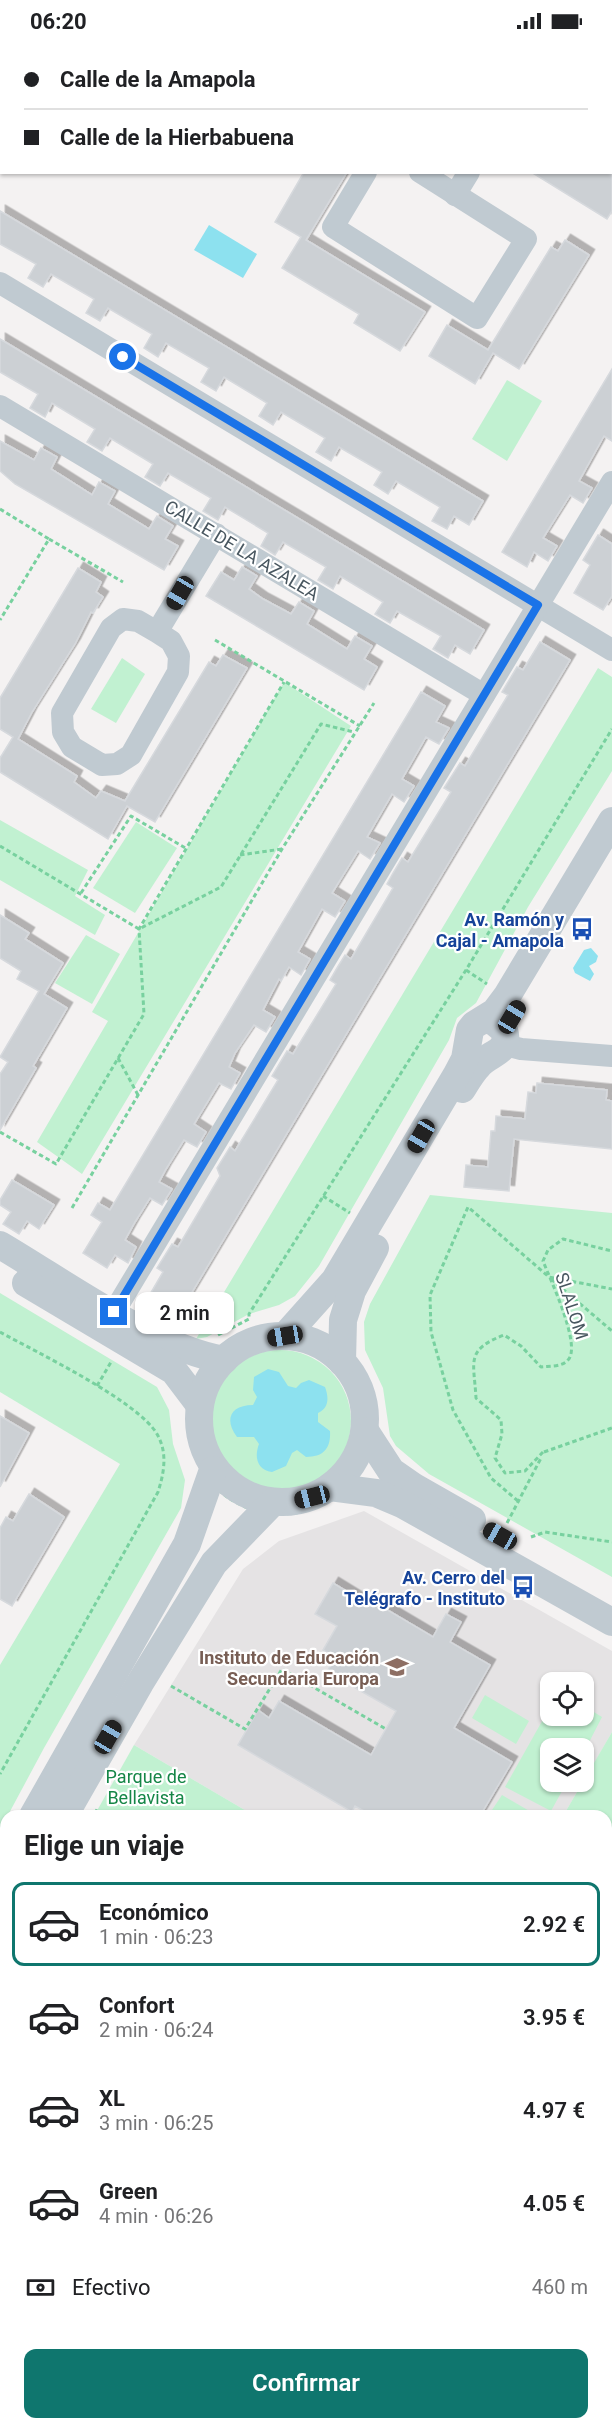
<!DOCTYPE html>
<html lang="es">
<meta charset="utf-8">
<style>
body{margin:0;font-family:Roboto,sans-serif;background:#f2f2f2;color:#202124;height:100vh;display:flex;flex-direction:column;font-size:22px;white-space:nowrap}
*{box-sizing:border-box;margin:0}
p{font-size:20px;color:#757577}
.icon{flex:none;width:33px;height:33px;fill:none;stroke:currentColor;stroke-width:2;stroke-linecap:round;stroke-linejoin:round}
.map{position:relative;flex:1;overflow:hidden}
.side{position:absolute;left:0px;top:1768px;width:612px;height:620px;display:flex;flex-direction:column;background:#fff;border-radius:18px 18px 0 0;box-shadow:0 2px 4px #0004}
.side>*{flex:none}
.guide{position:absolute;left:0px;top:0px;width:612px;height:132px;box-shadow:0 2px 4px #0004;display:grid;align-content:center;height:132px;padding:0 24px;background:#fff}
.controls{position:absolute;left:540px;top:1630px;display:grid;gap:12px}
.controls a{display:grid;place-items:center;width:54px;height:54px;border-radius:12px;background:#fff;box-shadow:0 2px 4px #0004;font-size:30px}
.end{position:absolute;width:27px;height:27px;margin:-14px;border:8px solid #1a73e8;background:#fff;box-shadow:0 0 0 3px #fff}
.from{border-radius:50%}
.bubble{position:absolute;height:42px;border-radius:12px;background:#fff;box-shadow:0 2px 4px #0004;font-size:20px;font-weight:600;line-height:42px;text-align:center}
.car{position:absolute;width:18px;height:36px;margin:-18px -9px;border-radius:8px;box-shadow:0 0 4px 2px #0007;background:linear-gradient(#222 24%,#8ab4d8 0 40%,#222 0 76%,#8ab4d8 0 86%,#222 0)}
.guide b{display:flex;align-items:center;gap:21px;height:57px;font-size:22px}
.guide b+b{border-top:2px solid #e0e0e0}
.guide i{width:15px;height:15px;background:#202124}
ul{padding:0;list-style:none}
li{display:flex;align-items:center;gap:18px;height:84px;margin:0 12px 9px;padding:0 12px;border:3px solid transparent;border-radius:12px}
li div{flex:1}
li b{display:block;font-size:22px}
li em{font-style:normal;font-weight:600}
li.on{border-color:#0f766e}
li>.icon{width:54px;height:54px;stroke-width:1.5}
h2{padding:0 24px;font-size:27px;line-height:72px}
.pay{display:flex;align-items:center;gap:15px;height:66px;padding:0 24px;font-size:22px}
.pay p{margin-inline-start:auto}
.cta{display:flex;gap:12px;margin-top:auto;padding:12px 24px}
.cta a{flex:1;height:69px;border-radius:12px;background:#0f766e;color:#fff;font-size:24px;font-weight:600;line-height:69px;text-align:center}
.status{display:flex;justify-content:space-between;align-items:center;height:42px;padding:0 30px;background:#fff;direction:ltr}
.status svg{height:16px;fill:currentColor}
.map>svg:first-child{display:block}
.education{fill:#e5e3e4;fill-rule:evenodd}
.green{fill:#c1f1d1}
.water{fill:#8de1ef}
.building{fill:#ccd0d4;stroke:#d6d9dd;stroke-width:1.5;filter:url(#shadow)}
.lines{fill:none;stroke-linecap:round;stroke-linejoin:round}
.path{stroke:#78d19f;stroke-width:3;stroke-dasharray:4.5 3;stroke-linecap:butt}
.minor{stroke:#c0cad1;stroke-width:22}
.tertiary{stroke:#c0cad1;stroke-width:28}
.route{stroke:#1a73e8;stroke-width:8}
.labels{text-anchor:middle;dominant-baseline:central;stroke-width:4.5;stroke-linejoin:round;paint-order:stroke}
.street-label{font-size:18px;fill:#495760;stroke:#fff}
.transit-label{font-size:18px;font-weight:bold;fill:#164399;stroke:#fff;text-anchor:end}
.education-label{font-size:18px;font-weight:bold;fill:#785e54;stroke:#fff;text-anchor:end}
.park-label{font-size:18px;fill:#158647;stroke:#fff}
</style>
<div class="status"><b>06:20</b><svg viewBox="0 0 49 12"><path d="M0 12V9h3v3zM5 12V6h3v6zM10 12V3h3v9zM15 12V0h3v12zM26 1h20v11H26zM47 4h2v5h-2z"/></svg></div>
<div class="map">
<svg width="612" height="2387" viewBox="0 0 612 2387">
<defs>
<filter id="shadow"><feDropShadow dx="5.5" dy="-5.5" stdDeviation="0" flood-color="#0004"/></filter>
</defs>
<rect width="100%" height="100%" fill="#f4f2f2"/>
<!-- education -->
<path class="education" d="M364,1469L612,1609V1690L584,1739V1707H550V1740H583L563,1774H255L134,1703L243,1527L279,1499ZM550,1641H584V1674H550Z"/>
<!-- green -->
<g class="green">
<polygon points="507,338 542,359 507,419 472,397"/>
<polygon points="122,616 145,632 116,681 91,667"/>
<polygon points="598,626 612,635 612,729 528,865 476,961 457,976 449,998 319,1224 295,1254 279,1263 249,1272 207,1295 196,1297"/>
<polygon points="284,640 351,684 82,1132 37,1100 108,979 92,970"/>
<polygon points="0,778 88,828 75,854 105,873 95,893 0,838"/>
<polygon points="136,780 177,806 135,871 93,846"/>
<polygon points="86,893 120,912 92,962 55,941"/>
<polygon points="430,1153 612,1171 612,1535 429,1432 396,1404 390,1394 383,1346 365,1308 364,1280 370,1262"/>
<polygon points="0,1251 157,1345 169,1368 173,1402 185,1438 181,1466 44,1706 0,1788 0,1623 120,1422 0,1350"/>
<circle cx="280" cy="1379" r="71"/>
<polygon points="485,1653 529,1679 516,1702 472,1676"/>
<polygon points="584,1664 602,1675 584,1710 584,1707 550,1707 550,1740 567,1740 551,1769 505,1745 550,1665 550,1674 584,1674"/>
<polygon points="612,1690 612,2387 0,2387 0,1984 6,1968 6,2382 606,2382 606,1774 563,1774"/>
<polygon points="134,1703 255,1774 94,1774"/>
<polygon points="502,1753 538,1774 488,1774"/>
</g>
<!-- water -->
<g class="water">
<polygon points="209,183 257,212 243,236 194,208"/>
<polygon points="591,906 598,914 596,920 589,924 594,932 590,939 575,931 573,926 584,908"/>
<path d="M268,1327L279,1330L288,1344L296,1346L301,1341L309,1338L325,1345C329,1356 329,1366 318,1371V1380L330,1389C331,1406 324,1415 306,1415L297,1408L292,1411L286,1424L272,1430C257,1428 254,1415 259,1402L254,1395H237C224,1378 230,1363 253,1363L257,1355L253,1348L254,1335Z"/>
</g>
<!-- building -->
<g class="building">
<polygon points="304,130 347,130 306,198 425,270 400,309 354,281 359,272 282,226 301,195 275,180"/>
<polygon points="531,130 612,130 612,169 607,177"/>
<polygon points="0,169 483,459 469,483 454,474 447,487 432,479 440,465 396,439 388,452 374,443 382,430 339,405 331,419 316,410 325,396 281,370 273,383 259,374 267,361 224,335 216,349 201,340 209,326 166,301 158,315 144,306 152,292 108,266 100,279 86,271 94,257 51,232 43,245 28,236 36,222 0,202"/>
<polygon points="565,198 589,213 519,327 493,311 475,342 429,314 447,283 488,308 551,205 558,209"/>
<polygon points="0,297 484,588 470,612 455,603 448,616 433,607 441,594 397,569 390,581 375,572 383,560 340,534 333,547 318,538 326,525 283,500 275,513 261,504 268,491 225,465 218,478 203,469 211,456 168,431 160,444 145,435 153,422 110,396 102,409 87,400 95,387 52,361 45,375 30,366 38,352 0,330"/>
<polygon points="612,327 612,399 604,394 579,439 592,446 583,461 570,453 543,496 557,504 548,519 534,510 527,525 502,510"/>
<polygon points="0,399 34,418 41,406 57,415 51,427 92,453 99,440 115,449 108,462 149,487 157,474 173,484 165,497 178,504 164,528 15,442 0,429"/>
<polygon points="598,493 612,502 612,554 603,568 574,551 590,523 583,518"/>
<polygon points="242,525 257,534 249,547 263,557 291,572 299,560 314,569 307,582 347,607 355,594 372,604 364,617 377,625 364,648 206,554 221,530 234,538"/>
<polygon points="78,526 101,540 96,550 103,555 93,571 91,570 75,602 32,670 18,697 77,734 74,740 96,756 101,749 125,759 209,620 216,624 223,613 247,626 155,780 127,764 108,797 0,730 0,716 13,695 0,687 0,656"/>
<polygon points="540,600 570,618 176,1277 146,1259 163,1230 157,1226 172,1202 178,1205 220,1134 217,1126 230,1105 235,1109 278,1038 272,1034 287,1009 293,1012 336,942 330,938 337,926 345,913 351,917 393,846 387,842 393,831 402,816 408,820 451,750 444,746 460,721 465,724 508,653 502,650 517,625 523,628"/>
<polygon points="421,650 445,664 436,680 449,686 439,702 426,695 402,737 414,744 404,760 392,752 367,795 380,801 370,817 358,809 332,851 345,859 335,875 322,867 298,910 310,917 301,933 289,925 281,939 279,937 263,968 275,975 266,990 254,983 235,1011 229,1025 240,1031 231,1047 219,1041 194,1082 206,1090 197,1105 184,1098 166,1127 159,1140 172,1147 162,1163 150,1156 135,1180 125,1198 136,1205 128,1221 115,1213 107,1226 83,1211 102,1180 91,1173 98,1161 110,1168"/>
<polygon points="0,873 29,891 25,897 63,921 44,952 67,966 33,1024 36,1026 0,1088 0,1032 8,1020 0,1015 39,949 17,937 21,929 0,916"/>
<polygon points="537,1041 607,1048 606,1058 612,1059 612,1107 514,1097 509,1149 464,1145 466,1123 488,1125 491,1089 495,1089 496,1074 525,1077 528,1050 536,1051"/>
<polygon points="12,1138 54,1163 39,1187 27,1179 19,1192 3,1182 11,1170 0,1163 0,1158"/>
<polygon points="0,1374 29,1391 0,1445"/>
<polygon points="29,1452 64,1475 12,1564 0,1557 0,1486 6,1475 13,1479"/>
<polygon points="333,1541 359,1557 367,1560 369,1557 433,1595 446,1572 461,1580 450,1600 490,1623 454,1686 512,1720 480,1774 373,1774 355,1764 352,1770 238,1703 258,1668 269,1676 279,1659 371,1713 396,1669 327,1630 335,1615 323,1608 337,1584 315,1572"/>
</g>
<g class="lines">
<!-- path -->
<g class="path">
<polyline points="0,467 49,497 0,578"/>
<polyline points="49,497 123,540"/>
<polyline points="215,598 360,684"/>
<polyline points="0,804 139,887 221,845 321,682 354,690"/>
<polyline points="240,813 282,807"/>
<polyline points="81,851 131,774 187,807"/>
<polyline points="466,928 487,942"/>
<polyline points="118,1016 138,1053"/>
<polyline points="0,1090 56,1122 144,972 139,887 284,640"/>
<polyline points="323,1154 350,1171"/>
<polyline points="72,1166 282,807 374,661"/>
<polyline points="551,1237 612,1289"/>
<circle cx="281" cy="1379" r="93"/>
<path d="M0,1290C36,1310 138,1359 157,1392C168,1411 164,1431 158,1450L0,1732"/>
<polyline points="218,1293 249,1277 249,1272 466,928 612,687"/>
<polyline points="97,1344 111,1320"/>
<path d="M543,1410L525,1429L505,1431L495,1416L502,1392L501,1378L476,1356C474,1319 465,1308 504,1293L521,1304L541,1325C550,1324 562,1325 568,1318C582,1304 550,1237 543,1219L548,1208L563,1197L612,1209"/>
<polyline points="544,1410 612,1386"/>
<polyline points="518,1459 491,1436 453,1368 431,1290 430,1253 468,1165 549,1235 612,1247"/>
<polyline points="507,1481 541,1416"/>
<polyline points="531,1495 545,1490 612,1500"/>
<polyline points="171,1644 245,1687 282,1627 386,1687"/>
<polyline points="95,1768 106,1774"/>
<polyline points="0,2052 6,2046"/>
<polyline points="606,2059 612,2062"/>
<polyline points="0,2125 0,2145"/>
<polyline points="606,2205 612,2204"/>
<polyline points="606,2297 612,2297"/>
<polyline points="0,2325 6,2324"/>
</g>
<!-- minor -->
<g class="minor">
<polyline points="51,2 52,0"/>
<polyline points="197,2 198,0"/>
<polyline points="366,130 333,185 477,276 526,197 420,130"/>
<polyline points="455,153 469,130"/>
<polyline points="0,241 612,608"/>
<polyline points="0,364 484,653"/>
<polyline points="157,590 171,599 179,614 178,630 131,713 117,722 102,723 72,705 63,690 62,671 111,586 123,577 138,579 157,590 216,492"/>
<polyline points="505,1003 521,1007 612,1014"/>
<polyline points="114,1270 612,440"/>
</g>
<!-- tertiary -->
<g class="tertiary">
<polyline points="454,0 457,2"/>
<polyline points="610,93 612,94"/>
<path d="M462,1047C467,1039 472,1030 479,1023C490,1010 511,1011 504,988L493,979L486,978"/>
<path d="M0,1203C65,1241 151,1305 224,1318"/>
<polyline points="26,1241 174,1329 199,1362"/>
<polyline points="285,1294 335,1238 456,1034 465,1017 470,988 474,983 495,970 507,954 612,779"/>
<circle cx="282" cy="1377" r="83"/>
<polyline points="342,1320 343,1278 352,1249 375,1206"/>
<polyline points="365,1389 391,1429 414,1445 472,1478"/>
<polyline points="330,1445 376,1451 402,1462 612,1580"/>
<polyline points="33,1774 187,1502 213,1428"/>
<polyline points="64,1774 140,1641 214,1521 273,1460"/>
<polyline points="0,1841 6,1829"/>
<polyline points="0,1906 6,1893"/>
</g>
</g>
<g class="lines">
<!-- route -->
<polyline class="route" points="114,1270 538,563 123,315"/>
</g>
<!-- icons -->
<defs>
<g id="bus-bare" transform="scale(1.8)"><path d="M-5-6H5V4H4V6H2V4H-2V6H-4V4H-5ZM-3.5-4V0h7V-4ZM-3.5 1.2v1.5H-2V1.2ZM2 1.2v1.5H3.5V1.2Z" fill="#1a4fb4" stroke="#fff" stroke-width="2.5" paint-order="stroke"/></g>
<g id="school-bare" transform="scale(1.8)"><path d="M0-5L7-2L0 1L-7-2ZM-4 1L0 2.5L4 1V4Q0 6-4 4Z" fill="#8d6e63" stroke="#fff" stroke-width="2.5" paint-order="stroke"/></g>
</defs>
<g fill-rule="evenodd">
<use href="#bus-bare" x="582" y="887"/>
<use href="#bus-bare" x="523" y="1545"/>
<use href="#school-bare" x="397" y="1625"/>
</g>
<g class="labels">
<!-- street labels -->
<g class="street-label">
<text transform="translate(242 508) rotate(31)">CALLE DE LA AZALEA</text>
<text transform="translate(572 1264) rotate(72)">SLALOM</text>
</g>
<!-- transit labels -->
<g class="transit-label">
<text x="564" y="877">Av. Ramón y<tspan x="564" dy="21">Cajal - Amapola</tspan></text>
<text x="505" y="1535">Av. Cerro del<tspan x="505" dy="21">Telégrafo - Instituto</tspan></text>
</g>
<!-- education labels -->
<g class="education-label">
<text x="379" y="1615">Instituto de Educación<tspan x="379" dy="21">Secundaria Europa</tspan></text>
</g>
<!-- park labels -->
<g class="park-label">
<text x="146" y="1734">Parque de<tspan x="146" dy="21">Bellavista</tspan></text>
</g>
</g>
</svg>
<div class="controls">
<a><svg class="icon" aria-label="locate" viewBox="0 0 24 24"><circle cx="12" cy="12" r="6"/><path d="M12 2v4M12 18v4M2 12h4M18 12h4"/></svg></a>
<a><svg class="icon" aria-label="layers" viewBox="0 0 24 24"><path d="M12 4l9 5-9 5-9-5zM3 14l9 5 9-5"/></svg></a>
</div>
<i class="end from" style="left:123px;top:315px"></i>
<i class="end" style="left:114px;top:1270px"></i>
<div class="bubble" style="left:135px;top:1250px;width:99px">2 min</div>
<i class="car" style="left:180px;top:551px;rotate:210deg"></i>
<i class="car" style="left:512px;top:975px;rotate:31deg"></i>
<i class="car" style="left:421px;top:1094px;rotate:210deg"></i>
<i class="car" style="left:285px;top:1294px;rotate:260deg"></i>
<i class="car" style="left:312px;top:1455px;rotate:256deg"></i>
<i class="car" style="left:500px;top:1494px;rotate:299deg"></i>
<i class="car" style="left:108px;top:1695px;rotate:30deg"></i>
<div class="guide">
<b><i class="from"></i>Calle de la Amapola</b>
<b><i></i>Calle de la Hierbabuena</b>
</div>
<section class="side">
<h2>Elige un viaje</h2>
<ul>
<li class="on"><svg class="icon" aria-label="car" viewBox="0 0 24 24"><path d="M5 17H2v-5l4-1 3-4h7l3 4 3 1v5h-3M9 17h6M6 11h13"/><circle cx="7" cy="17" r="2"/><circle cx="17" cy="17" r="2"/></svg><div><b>Económico</b><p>1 min · 06:23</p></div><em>2.92 €</em></li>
<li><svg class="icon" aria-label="car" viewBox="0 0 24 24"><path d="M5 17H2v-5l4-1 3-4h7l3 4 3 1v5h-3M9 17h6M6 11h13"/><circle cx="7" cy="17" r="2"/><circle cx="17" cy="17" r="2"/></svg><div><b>Confort</b><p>2 min · 06:24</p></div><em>3.95 €</em></li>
<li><svg class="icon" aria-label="car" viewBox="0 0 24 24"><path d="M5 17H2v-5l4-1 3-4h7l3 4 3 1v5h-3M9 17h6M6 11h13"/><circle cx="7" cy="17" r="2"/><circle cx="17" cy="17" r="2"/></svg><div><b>XL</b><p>3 min · 06:25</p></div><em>4.97 €</em></li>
<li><svg class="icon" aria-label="car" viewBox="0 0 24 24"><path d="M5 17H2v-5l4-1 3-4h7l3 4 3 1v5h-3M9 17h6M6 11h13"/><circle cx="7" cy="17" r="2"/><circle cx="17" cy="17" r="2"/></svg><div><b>Green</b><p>4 min · 06:26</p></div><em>4.05 €</em></li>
</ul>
<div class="pay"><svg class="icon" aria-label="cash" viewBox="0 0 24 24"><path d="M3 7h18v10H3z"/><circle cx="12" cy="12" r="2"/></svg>Efectivo<p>460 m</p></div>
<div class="cta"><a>Confirmar</a></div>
</section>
</div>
